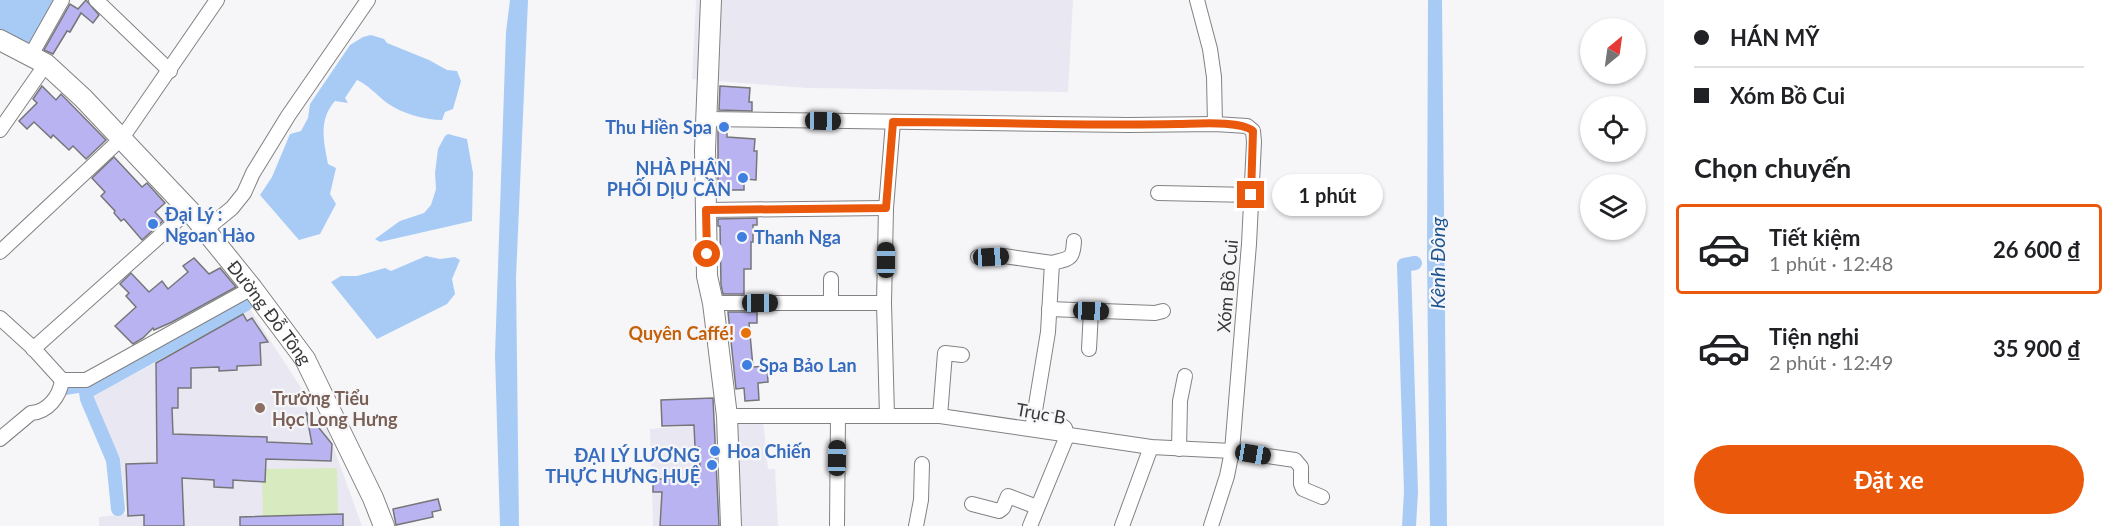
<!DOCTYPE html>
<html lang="vi">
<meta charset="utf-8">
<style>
body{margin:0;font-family:Lato,sans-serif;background:#f2f2f2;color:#202124;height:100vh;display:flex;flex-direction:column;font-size:22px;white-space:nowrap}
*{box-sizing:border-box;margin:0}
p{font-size:20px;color:#757577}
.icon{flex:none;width:33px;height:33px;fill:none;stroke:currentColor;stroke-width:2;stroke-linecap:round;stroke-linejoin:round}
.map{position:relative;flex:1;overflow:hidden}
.details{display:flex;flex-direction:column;background:#fff;width:450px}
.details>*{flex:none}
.hud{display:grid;align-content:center;height:132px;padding:0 30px;background:#fff}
.needle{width:39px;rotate:29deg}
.tools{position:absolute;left:1580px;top:18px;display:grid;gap:12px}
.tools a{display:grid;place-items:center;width:66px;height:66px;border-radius:50%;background:#fff;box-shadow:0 2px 4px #0004;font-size:30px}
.end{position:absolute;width:27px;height:27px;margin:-14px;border:8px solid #ea580c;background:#fff;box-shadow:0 0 0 3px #fff}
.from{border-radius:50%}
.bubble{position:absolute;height:42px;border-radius:21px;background:#fff;box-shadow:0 2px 4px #0004;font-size:20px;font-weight:700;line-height:42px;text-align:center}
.car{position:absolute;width:18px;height:36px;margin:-18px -9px;border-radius:8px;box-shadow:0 0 4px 2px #0007;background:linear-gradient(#222 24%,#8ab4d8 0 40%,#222 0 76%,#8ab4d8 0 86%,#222 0)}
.hud b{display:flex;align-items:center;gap:21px;height:57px;font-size:22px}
.hud b+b{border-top:2px solid #e0e0e0}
.hud i{width:15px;height:15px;background:#202124}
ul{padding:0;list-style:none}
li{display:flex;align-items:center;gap:18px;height:90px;margin:0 12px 9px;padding:0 18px;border:3px solid transparent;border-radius:6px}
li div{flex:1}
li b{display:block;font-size:22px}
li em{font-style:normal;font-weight:700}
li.active{border-color:#ea580c}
li>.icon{width:54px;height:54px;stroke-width:1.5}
h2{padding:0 30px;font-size:27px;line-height:72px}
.button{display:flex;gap:12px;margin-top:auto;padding:12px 30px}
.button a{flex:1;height:69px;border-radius:36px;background:#ea580c;color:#fff;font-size:24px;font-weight:700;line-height:69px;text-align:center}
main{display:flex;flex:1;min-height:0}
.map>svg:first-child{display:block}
.built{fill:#e9e8f2}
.park{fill:#d7eac0}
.water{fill:#a8cbf6}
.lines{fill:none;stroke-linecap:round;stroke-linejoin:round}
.canal{stroke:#a8cbf6;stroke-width:14}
.building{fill:#bab3f2;stroke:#767679;stroke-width:1.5}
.minor-casing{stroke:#828284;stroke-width:16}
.secondary-casing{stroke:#828284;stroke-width:22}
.minor{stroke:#fff;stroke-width:14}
.secondary{stroke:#fff;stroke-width:20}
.route{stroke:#ea580c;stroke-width:8}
.shop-dot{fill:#3f7fe0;stroke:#f6f6f9;stroke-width:2}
.food-dot{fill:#e8710a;stroke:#f6f6f9;stroke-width:2}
.education-dot{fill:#8d6e63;stroke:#f6f6f9;stroke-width:2}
.labels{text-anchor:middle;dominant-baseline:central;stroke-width:4.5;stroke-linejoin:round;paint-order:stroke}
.shop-label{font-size:18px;font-weight:bold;fill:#366cbe;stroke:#f6f6f9;text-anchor:start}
.street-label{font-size:18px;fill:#39393a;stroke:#f6f6f9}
.food-label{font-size:18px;font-weight:bold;fill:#c56008;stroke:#f6f6f9;text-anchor:end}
.education-label{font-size:18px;font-weight:bold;fill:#785e54;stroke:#f6f6f9;text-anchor:start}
.water-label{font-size:20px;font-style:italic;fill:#1b5594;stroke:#f6f6f9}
</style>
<main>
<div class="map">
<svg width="1664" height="526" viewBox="0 0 1664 526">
<rect width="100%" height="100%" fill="#f6f6f9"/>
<!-- built -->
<g class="built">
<polygon points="696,0 1073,0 1068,92 807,88 692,79"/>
<polygon points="250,309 307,397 307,414 327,429 362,526 99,526 99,517 127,514 120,457 89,397 163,359"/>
<polygon points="763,420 768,469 775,469 778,526 653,526 650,429"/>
</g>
<!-- park -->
<polygon class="park" points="337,468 338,514 263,516 262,469"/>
<!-- water -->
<g class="water">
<polygon points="0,0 55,0 28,52 0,31"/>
<polygon points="510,0 528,0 516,278 519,526 500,526 495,355 506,32"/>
<polygon points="1428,0 1442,0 1447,526 1430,526 1427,261"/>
<path d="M371,35L384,39L387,43L429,60L447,70L457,71L461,81L453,109L445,112L442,120C424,120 401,113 387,103C377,95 368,85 357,80L345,98L348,103L335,101C318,120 324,141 328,164L336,168L330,194L336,204L320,234L299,240L260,195L272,177L290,134L301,131L308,118L310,104L350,45L363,37Z"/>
<polygon points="448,134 467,139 473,173 472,221 380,242 375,239 400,221 424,213 431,205 436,189 435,173 438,149 445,136"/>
<polygon points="426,256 440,259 455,257 460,260 452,279 455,294 447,304 377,339 331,282 341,276 357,276 385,268 391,271"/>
</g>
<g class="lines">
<!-- canal -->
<g class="canal">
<polyline points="65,388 96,383"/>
<polyline points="118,509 113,460 87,399 86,392 246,304"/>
<polyline points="1409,526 1411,492 1404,265 1415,263"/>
</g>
</g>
<!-- building -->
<g class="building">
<polygon points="86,0 99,15 93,23 81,13 70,32 67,31 53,54 44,50 70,4 78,9"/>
<polygon points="42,86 56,100 61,94 106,140 86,159 73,146 69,150 53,135 51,138 34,122 27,129 19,121 37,103 33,99"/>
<polygon points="720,86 750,88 749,102 752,102 752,111 719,110"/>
<polygon points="718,128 727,128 727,137 755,139 754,151 757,151 756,180 744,179 744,190 718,190"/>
<polygon points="114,157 142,187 147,183 165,203 155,212 163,221 142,240 124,219 121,221 114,213 115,211 101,196 105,192 92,178"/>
<polygon points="757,218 757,225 753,225 753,242 751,242 751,269 744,269 744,294 723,294 721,285 720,226 718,226 718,219"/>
<polygon points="194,258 209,274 220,268 236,287 172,322 154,330 153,328 143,338 133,344 115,326 136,307 126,296 129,293 120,284 131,273 149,292 162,281 168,289 188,272 183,266"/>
<polygon points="728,312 757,312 757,323 749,323 753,367 767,366 768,382 758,383 759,400 745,401 744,388 736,389"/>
<polygon points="243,314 247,321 252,318 268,342 260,343 261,365 237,366 237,370 219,371 219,367 191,368 191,388 178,388 178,408 172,408 173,434 267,437 267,442 312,444 306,412 332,444 331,461 266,459 265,482 233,480 233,488 214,487 214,480 182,478 184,526 144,526 144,515 128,516 126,464 157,463 156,363"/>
<polygon points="713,398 719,526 660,526 662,492 653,492 653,479 694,479 694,470 700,470 699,447 695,447 694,425 662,426 661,400"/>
<polygon points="438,499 441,510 432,512 433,517 396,525 393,509"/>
<polygon points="343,514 343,526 240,526 240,517"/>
</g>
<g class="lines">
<!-- minor casing -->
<g class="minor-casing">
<g id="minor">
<polyline points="96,0 170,71"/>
<polyline points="1197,0 1210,49 1214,77 1215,124"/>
<polyline points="31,55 62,0"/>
<polyline points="706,119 1129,125 1215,124 1247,126 1253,131 1254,142 1249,244 1232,451 1227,476 1211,526"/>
<polyline points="0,130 46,64"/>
<polyline points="1158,193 1251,195"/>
<polyline points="706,210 886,208"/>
<polyline points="205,230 232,208 244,193 253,173 288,116 368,0"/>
<polyline points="0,252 122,138 217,0"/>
<polyline points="978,257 1004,256 1052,263 1048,332 1032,429"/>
<path d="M1052,263C1070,258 1073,260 1074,241"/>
<polyline points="713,303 884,303"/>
<polyline points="831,303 831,279"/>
<polyline points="1049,309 1155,313 1163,311"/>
<polyline points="0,318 32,347 62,380 86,380 252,288"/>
<polyline points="33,349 189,210"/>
<polyline points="1089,349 1091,311"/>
<polyline points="727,416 940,416 1151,447 1232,451 1295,460 1301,467 1301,484 1303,489 1322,497"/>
<polyline points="887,416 884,303 886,208 893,122"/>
<polyline points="940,416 945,353 962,355"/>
<path d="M0,439L31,413C48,412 60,396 62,380"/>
<polyline points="1179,449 1180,401 1185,376"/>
<polyline points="972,504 999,511 1003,508 1008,496 1037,507"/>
<polyline points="837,526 838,417"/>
<polyline points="916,526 921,500 922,464"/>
<polyline points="1030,526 1067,436 1065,428 1056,421 1035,418"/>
<polyline points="1122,526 1151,447"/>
</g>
</g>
<!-- secondary casing -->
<g class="secondary-casing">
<g id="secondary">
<polyline points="711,0 705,150 707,276 713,303 727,416 731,526"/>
<path id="s1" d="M0,40L46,64L83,98L189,210L252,288L305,359L373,498L384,526"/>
</g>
</g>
<!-- minor -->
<use href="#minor" class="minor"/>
<!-- secondary -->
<use href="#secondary" class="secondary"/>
</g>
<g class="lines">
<!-- route -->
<path class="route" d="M707,254L706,210L886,208L893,122C988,122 1082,126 1177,124C1195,124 1240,120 1253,131L1251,195"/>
</g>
<!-- markers -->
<g class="shop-dot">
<circle cx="724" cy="127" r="6"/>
<circle cx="743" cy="178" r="6"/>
<circle cx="153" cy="224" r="6"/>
<circle cx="742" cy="237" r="6"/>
<circle cx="747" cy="365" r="6"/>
<circle cx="715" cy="451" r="6"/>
<circle cx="712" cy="465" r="6"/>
</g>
<circle class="food-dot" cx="746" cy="333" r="6"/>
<circle class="education-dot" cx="260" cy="408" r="6"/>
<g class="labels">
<!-- shop labels -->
<g class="shop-label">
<text x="712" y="127" text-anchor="end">Thu Hiền Spa</text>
<text x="731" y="168" text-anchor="end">NHÀ PHÂN<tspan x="731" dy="21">PHỐI DỊU CẦN</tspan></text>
<text x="165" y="214">Đại Lý :<tspan x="165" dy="21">Ngoan Hào</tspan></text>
<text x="754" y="237">Thanh Nga</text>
<text x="759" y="365">Spa Bảo Lan</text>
<text x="727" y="451">Hoa Chiến</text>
<text x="700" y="455" text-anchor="end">ĐẠI LÝ LƯƠNG<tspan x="700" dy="21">THỰC HƯNG HUỆ</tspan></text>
</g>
<!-- street labels -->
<g class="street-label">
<text transform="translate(1227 286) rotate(-85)">Xóm Bồ Cui</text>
<text stroke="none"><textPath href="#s1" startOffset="387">Đường Đỗ Tông</textPath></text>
<text transform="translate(1041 413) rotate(10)">Trục B</text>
</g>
<!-- food labels -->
<g class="food-label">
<text x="734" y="333">Quyên Caffé!</text>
</g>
<!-- education labels -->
<g class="education-label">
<text x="272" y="398">Trường Tiểu<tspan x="272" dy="21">Học Long Hưng</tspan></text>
</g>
<!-- water labels -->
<g class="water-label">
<text transform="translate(1437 263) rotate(-90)">Kênh Đông</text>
</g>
</g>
</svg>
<div class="tools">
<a><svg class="needle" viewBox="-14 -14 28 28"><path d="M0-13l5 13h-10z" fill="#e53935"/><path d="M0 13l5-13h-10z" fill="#757577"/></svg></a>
<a><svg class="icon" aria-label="locate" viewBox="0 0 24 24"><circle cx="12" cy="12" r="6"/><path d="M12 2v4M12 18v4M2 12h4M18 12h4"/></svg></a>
<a><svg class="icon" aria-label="layers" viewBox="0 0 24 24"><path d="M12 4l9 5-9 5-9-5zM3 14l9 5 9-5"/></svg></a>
</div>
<i class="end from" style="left:707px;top:254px"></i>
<i class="end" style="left:1251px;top:195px"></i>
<div class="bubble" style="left:1272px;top:174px;width:111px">1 phút</div>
<i class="car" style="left:823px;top:121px;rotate:91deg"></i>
<i class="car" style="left:991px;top:257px;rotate:87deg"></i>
<i class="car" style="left:886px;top:260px;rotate:0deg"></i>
<i class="car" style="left:760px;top:303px;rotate:90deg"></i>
<i class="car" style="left:1091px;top:311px;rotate:92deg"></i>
<i class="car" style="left:1253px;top:454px;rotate:99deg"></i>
<i class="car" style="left:837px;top:458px;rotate:1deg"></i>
</div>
<section class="details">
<div class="hud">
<b><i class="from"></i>HÁN MỸ</b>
<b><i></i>Xóm Bồ Cui</b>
</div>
<h2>Chọn chuyến</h2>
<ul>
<li class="active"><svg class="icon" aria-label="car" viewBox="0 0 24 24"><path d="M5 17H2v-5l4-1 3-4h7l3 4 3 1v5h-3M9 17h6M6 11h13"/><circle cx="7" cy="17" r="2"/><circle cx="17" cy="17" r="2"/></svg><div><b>Tiết kiệm</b><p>1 phút · 12:48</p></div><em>26 600 ₫</em></li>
<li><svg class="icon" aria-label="car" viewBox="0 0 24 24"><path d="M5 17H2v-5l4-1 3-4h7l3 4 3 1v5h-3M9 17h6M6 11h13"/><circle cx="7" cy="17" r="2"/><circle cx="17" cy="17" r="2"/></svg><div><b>Tiện nghi</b><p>2 phút · 12:49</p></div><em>35 900 ₫</em></li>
</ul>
<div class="button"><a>Đặt xe</a></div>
</section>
</main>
